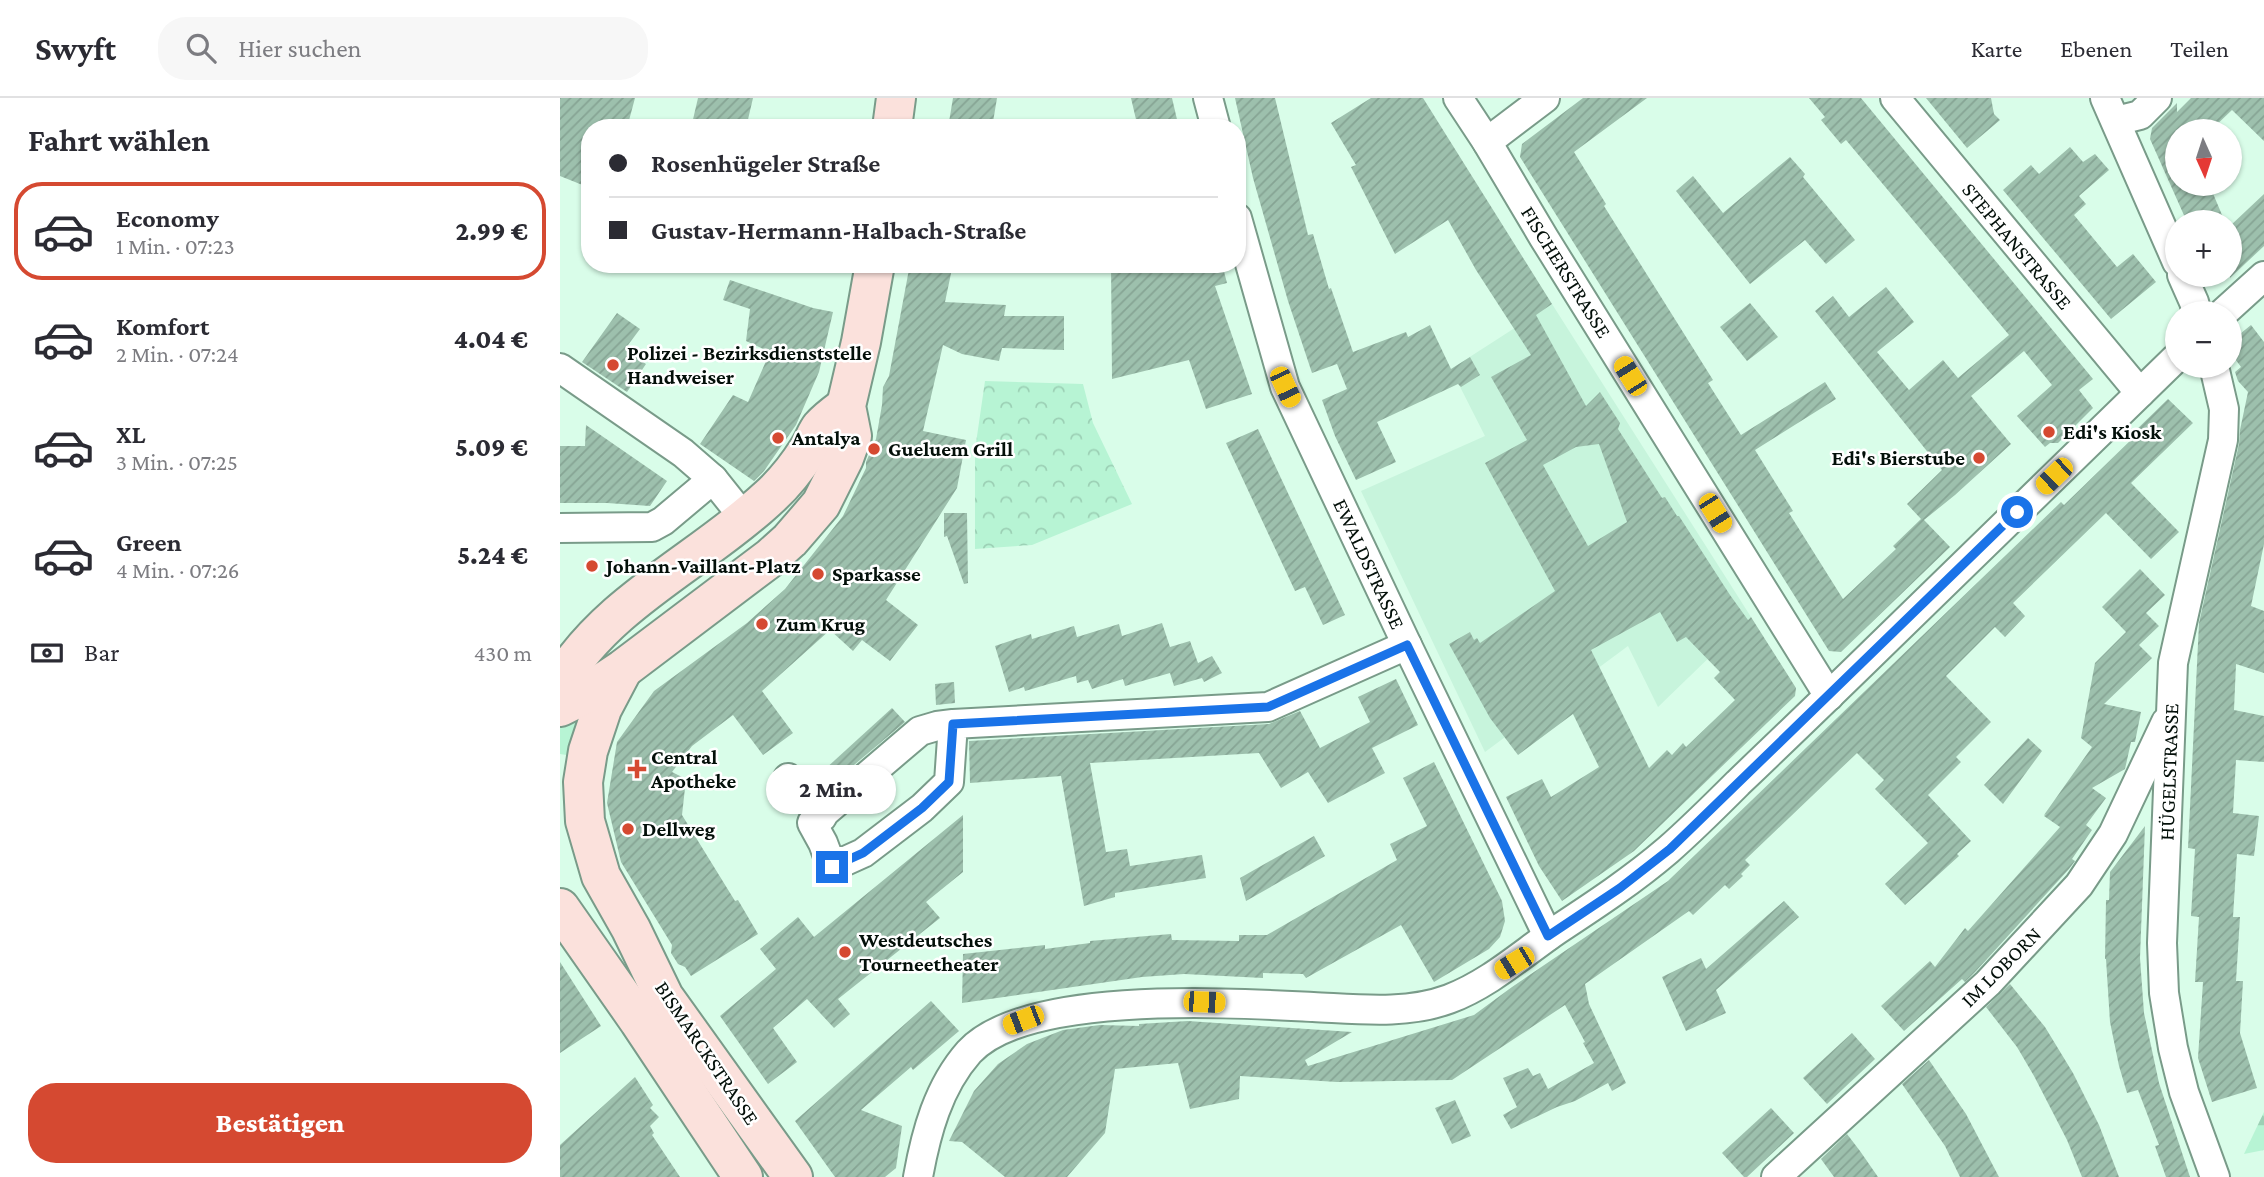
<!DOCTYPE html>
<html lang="de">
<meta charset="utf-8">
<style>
body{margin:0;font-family:"Crimson Pro",serif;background:#f7f7f7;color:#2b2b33;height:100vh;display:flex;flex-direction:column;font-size:26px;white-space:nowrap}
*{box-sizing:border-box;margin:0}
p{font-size:23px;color:#7c7c81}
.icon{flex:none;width:38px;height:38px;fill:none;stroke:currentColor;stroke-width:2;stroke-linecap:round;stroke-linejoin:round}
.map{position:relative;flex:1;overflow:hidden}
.side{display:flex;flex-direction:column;background:#fff;width:560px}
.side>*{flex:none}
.guide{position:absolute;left:21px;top:21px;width:665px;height:154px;border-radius:28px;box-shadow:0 2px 5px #0004;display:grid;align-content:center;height:154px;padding:0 28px;background:#fff}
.needle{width:46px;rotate:177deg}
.fabs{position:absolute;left:1605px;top:21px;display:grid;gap:14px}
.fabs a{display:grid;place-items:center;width:77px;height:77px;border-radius:50%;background:#fff;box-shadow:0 2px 5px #0004;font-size:35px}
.end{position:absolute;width:32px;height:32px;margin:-16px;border:9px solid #1a73e8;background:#fff;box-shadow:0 0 0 4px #fff}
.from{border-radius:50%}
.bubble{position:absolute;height:49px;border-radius:24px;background:#fff;box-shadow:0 2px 5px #0004;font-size:23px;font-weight:800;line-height:49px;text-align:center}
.car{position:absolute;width:21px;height:42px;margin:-21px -10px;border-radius:9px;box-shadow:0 0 5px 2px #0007;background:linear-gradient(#f5c518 24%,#345 0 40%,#f5c518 0 76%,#345 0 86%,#f5c518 0)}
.guide b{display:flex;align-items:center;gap:24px;height:66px;font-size:26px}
.guide b+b{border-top:2px solid #e1e1e2}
.guide i{width:18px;height:18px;background:#2b2b33}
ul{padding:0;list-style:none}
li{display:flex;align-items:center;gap:21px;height:98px;margin:0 14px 10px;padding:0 14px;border:4px solid transparent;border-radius:28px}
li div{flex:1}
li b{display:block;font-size:26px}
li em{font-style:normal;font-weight:800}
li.selected{border-color:#d54931}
li>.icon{width:63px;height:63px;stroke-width:1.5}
h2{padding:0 28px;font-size:32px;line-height:84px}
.pay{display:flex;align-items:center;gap:18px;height:77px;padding:0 28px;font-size:26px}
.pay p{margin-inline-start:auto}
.cta{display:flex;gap:14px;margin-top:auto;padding:14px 28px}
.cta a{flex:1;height:80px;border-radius:28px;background:#d54931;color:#fff;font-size:28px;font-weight:800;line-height:80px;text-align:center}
header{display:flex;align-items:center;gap:42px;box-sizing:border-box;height:98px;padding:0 35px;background:#fff;border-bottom:2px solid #e1e1e2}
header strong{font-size:33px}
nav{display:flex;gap:38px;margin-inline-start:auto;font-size:24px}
.search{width:490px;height:63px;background:#f7f7f7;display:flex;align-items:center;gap:18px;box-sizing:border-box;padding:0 24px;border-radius:28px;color:#7c7c81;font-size:26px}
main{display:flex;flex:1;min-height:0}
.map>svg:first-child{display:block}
.built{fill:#c7f4dc}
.grass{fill:#b7f4d4}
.forest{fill:url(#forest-firs)}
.park{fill:url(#park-crowns)}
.building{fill:url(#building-hatch);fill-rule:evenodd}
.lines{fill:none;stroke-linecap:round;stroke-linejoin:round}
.street-casing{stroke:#799b89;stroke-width:32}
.secondary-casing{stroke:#799b89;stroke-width:42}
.street{stroke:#fff;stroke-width:28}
.secondary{stroke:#fbe1dc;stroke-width:38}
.route{stroke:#1a73e8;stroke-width:9}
.poi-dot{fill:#d54931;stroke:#fff;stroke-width:2.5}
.labels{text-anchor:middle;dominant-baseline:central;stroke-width:5;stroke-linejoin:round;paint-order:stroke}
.street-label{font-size:21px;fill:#030f09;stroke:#fff}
.poi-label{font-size:21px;font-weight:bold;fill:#030f09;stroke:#fff;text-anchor:start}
</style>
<header>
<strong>Swyft</strong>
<div class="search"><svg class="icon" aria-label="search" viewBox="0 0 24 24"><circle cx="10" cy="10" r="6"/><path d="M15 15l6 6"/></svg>Hier suchen</div>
<nav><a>Karte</a><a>Ebenen</a><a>Teilen</a></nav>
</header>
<main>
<section class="side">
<h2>Fahrt wählen</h2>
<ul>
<li class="selected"><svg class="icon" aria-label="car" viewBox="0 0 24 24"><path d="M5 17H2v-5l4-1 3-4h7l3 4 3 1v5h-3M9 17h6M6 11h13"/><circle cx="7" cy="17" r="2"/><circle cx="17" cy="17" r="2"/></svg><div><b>Economy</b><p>1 Min. · 07:23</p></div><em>2.99 €</em></li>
<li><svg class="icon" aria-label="car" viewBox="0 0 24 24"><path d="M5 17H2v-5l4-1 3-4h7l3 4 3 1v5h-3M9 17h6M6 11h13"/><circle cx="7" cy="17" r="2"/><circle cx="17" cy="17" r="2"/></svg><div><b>Komfort</b><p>2 Min. · 07:24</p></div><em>4.04 €</em></li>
<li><svg class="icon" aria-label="car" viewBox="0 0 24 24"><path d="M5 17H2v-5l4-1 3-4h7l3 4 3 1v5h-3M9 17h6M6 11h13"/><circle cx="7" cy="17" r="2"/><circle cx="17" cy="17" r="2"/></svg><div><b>XL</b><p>3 Min. · 07:25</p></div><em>5.09 €</em></li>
<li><svg class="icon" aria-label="car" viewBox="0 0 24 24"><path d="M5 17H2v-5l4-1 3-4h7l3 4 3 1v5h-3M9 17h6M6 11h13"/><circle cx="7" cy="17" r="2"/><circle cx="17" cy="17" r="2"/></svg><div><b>Green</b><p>4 Min. · 07:26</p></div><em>5.24 €</em></li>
</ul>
<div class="pay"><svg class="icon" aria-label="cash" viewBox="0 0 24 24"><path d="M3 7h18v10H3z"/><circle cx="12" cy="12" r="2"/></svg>Bar<p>430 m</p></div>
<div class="cta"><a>Bestätigen</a></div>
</section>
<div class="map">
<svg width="1704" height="1079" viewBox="0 0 1704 1079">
<defs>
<pattern id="forest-firs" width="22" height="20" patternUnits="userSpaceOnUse" patternTransform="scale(1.75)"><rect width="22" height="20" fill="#b7f4d4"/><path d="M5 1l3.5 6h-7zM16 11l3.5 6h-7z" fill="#9cd0b5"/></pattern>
<pattern id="park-crowns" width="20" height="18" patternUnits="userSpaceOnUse" patternTransform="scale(1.75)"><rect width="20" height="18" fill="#b7f4d4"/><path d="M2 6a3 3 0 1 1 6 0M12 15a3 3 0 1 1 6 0" fill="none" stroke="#9cd0b5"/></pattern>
<pattern id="building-hatch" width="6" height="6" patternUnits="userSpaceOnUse" patternTransform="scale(1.75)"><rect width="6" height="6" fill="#9dc0ad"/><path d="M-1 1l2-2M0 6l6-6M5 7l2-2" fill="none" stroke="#86a494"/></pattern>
</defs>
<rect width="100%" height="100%" fill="#d9fde9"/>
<!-- built -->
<polygon class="built" points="992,206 1191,519 1098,609 1068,548 925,654 801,393 925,338 891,271"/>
<!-- grass -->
<polygon class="grass" points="20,610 13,658 0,656 0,620"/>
<!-- forest -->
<polygon class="forest" points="1704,1014 1704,1052 1684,1056"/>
<!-- park -->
<polygon class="park" points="425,283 523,286 533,325 572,406 472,447 415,451 415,352"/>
<!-- building -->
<g class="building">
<polygon points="0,0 75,0 67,30 30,30 30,90 0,78"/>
<polygon points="138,0 193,0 186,30 131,30"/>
<polygon points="393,0 437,0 432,30 388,30"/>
<polygon points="571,0 612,0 619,30 578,30"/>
<polygon points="675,0 715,0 748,137 753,136 769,191 771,190 793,254 846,234 848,239 870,227 891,271 910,259 920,277 901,289 898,286 817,324 836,364 796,382 775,338 762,302 787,291 777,266 752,275 728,203 693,80"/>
<path d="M811,0H863L992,206L976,217L1026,308L1040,294L1060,325L1058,331L1102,400L1105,399L1117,418H1119L1170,497L1188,522L1191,519L1236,590L1235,598L1074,753L1002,803L979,768L946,699L982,681L991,699L1039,669L1013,616L958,657L930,620L889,546L910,534L914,542L917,540L920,545L995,493L925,365L967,342L931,279L971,257L916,172L888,122L835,156L791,69L796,67L771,25ZM1039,346L1067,424L1028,448L983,367L1016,349ZM1100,514L1117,544L1126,539L1160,574L1154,580L1175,602L1126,649L1123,645L1112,657L1107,652L1089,670L1031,552Z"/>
<polygon points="1023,0 1087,0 1014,54 1046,106 1044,108 1153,282 1148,285 1181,337 1265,284 1276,301 1195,352 1233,413 1229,415 1283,501 1336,451 1333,448 1361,421 1347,406 1382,372 1255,213 1273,198 1289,219 1326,189 1354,224 1317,254 1349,292 1383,262 1398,280 1449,237 1286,42 1281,46 1261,22 1265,19 1249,0 1301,0 1533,281 1519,292 1533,310 1498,345 1490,345 1485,349 1457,318 1492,287 1464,253 1411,298 1451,346 1395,397 1364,422 1390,449 1281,554 1269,553 960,59 962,46"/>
<polygon points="1366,0 1431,0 1434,16 1440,22 1407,50"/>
<polygon points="1631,0 1704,0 1704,43 1672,12 1650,33 1617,33 1617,86 1649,86 1665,124 1627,124 1590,41 1592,30 1617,5 1617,14"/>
<polygon points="1510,49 1523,64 1535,56 1549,72 1519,98 1526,106 1514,117 1557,169 1573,156 1596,184 1551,221 1443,92 1471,67 1479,76"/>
<polygon points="1230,59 1245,76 1243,79 1295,142 1266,166 1245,142 1190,186 1116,93 1133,78 1163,115"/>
<polygon points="1704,96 1704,148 1670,180 1670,128"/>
<polygon points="350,166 393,166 385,204 446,207 444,218 504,218 504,252 442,250 439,263 402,256 383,247 363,333 406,342 397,390 326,502 358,527 330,563 302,542 293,553 270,532 202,593 233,635 203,657 173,617 132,648 112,674 126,681 122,717 175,803 178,802 198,836 131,878 125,869 118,866 111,855 112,847 61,764 47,705 57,644 94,593 187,525 225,491 283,418 306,370 306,364 316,341 322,307 323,289 329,278"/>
<polygon points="551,166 662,166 667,185 655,188 692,296 646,311 629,262 552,281"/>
<polygon points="170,182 253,210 273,214 259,274 236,327 204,373 194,383 140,346 173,297 188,304 210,254 186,243 190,211 163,202"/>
<polygon points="1190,205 1218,239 1187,263 1160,229"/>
<polygon points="57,215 80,231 65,251 86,266 67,294 22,264"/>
<polygon points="1691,227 1704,244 1704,446 1691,508 1704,513 1704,575 1676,566 1674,612 1704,618 1704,664 1676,662 1673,715 1699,718 1694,758 1677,756 1673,819 1680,819 1676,883 1683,883 1680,935 1697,990 1652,1004 1638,960 1643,884 1635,884 1639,819 1631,818 1635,751 1628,750 1639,525 1679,346 1680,332 1688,294 1678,283 1675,274 1681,269 1670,254 1670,244"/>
<polygon points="1608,301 1633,325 1571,385 1619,434 1591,461 1546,415 1453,505 1465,518 1445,539 1435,529 1386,578 1431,624 1396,659 1401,664 1368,697 1411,743 1397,756 1399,758 1345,807 1325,786 1368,745 1315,691 1324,682 1297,655 1185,762 1190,767 1181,776 1183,778 1169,791 1165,787 1133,817 1129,813 1025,886 1029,906 1066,985 1052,993 1048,985 1015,1003 997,1009 951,1031 943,1017 957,1009 943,980 968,970 973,978 980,975 988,991 1034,965 1023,945 1025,944 1005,907 892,982 777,984 680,978 679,1001 630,1011 618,965 555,971 545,1035 507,1079 445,1079 402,1044 389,1043 414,993 438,966 467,946 503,932 540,927 579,928 579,926 628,923 792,934 745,962 748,968 914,917 952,889 1108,783 1501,404 1504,407 1573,340 1571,337"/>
<polygon points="26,327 107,383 90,408 47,405 0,405 0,348 25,348"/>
<polygon points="698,331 785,517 763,527 745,489 735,493 666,345"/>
<polygon points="384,415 407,415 408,485 404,486 387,438 384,439"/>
<polygon points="1580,471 1605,497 1586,515 1599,528 1579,547 1592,560 1544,606 1581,614 1575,644 1571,644 1565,671 1532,690 1546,700 1526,727 1532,732 1512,761 1515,763 1509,771 1416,873 1405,884 1402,881 1344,933 1321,908 1370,863 1375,869 1405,830 1408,833 1500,729 1484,718 1486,716 1484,717 1532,649 1521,640 1535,565 1566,534 1542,509"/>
<polygon points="602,525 610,549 630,543 638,565 652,558 662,575 644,584 642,580 614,588 610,575 565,588 563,581 532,591 528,582 517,585 516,578 465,593 464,589 449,594 435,548 471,536 472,541 514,528 517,539 559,526 562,538"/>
<polygon points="836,581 858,627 812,650 825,675 768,705 748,674 721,690 699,655 530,665 546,754 567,751 570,768 642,757 646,780 555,795 555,799 524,808 501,678 410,685 409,643 709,626 740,613 760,650 810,624 798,599"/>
<polygon points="394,584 395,605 376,607 375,586"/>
<polygon points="332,610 345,624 262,694 252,683"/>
<polygon points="1468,640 1482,653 1443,706 1424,687"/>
<polygon points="874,664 942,803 945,823 940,839 929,851 874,884 841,827 746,880 743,876 703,875 703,880 624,876 582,879 402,905 403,856 485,847 485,851 530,845 530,843 587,838 611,836 612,842 679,843 679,837 707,837 837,762 830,746 867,728 843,680"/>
<polygon points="403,717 403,774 366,804 380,820 278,901 290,916 274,930 247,901 213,930 237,964 208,986 160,918 216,871 200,851 238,819 254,839"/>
<polygon points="1585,728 1580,860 1584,915 1599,985 1630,1079 1606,1079 1595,1048 1599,1047 1578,992 1567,995 1559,968 1550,924 1546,861 1545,861 1546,802 1549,802 1550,774"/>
<polygon points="754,738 765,758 686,803 680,780"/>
<polygon points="1224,803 1239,819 1156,892 1166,915 1126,933 1102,879 1141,860 1146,871"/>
<polygon points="0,864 41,928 0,955"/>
<polygon points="1450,886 1485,929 1513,975 1539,1027 1559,1079 1522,1079 1507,1042 1474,978 1457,949 1426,909"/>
<polygon points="371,903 399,933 353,972 351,969 301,1012 342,1028 336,1070 325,1079 275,1079 235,1023"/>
<polygon points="1292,935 1315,961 1267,1006 1243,980"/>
<polygon points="1369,962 1406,1016 1439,1079 1400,1079 1385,1048 1342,986"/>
<polygon points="75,979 93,1007 90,1010 99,1019 90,1028 94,1035 92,1037 120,1079 0,1079 0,1047"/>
<polygon points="895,1002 911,1038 892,1046 875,1010"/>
<polygon points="1211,1010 1234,1035 1187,1079 1184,1079 1162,1055"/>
<polygon points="1287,1036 1300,1053 1318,1079 1274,1079 1261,1061"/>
</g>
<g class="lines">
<!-- street casing -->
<g class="street-casing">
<g id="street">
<polyline points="648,0 656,30"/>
<polyline points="898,0 927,44 984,140 1269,598"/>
<polyline points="1335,0 1580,295"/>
<polyline points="1545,0 1617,164"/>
<polyline points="1556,23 1580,17 1597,0"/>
<polyline points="927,44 985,0"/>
<polyline points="677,120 725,289 847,547 988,838"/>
<polyline points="1622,177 1634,204 1637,215"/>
<polyline points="1663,215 1704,178"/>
<polyline points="1654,268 1664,311 1663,342 1613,565 1602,845 1604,895 1613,950 1624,994 1655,1079"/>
<polyline points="0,270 123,355 153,381 185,421"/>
<polyline points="0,430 92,429 103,423 153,381"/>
<polyline points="393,626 389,684 362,710 303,755 272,769 263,745 252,725 360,633 377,628 393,626 708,609 847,547"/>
<polyline points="228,680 262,719"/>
<path d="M358,1079C366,1035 378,989 409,954C466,892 672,905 753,909C797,911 846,917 889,901C929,886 962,856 997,832C1035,807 1073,782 1108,752C1132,731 1155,708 1178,685C1224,641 1271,596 1317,551C1417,453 1517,356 1617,259"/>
<polyline points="1216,1079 1428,885 1519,787 1553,736 1606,624"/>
</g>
</g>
<!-- secondary casing -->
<g class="secondary-casing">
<g id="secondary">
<polyline points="332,30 336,0"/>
<polyline points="62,573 42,611 28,653 23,684 25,723 41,778 71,831 104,899 233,1079"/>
<path d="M0,584C48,504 140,463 207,401C224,386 236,371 248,352C253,345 256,335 261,329C268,321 278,314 286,308"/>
<polyline points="0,609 24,597 63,571 210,460 230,442 261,406 284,360 292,338 286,308 301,244 315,166"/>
<polyline points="0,810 79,923 183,1079"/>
</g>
</g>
<!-- street -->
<use href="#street" class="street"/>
<!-- secondary -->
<use href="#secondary" class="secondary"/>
</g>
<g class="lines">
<!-- route -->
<polyline class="route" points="272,769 303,755 362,710 389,684 393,626 708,609 847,547 988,838 1060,790 1110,751 1457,414"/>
</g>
<!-- markers -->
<g class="poi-dot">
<circle cx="53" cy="267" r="7"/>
<circle cx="1489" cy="334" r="7"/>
<circle cx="218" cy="340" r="7"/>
<circle cx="314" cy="351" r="7"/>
<circle cx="1419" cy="360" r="7"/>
<circle cx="32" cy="468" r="7"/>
<circle cx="258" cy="476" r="7"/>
<circle cx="202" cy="526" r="7"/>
<path d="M73.5 660.5h7v7h7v7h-7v7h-7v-7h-7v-7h7z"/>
<circle cx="68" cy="731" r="7"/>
<circle cx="285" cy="854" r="7"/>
</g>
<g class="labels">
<!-- street labels -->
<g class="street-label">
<text transform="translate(1457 148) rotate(50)">STEPHANSTRASSE</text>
<text transform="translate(1006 174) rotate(58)">FISCHERSTRASSE</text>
<text transform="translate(809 466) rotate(65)">EWALDSTRASSE</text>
<text transform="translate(1609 674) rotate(-88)">HÜGELSTRASSE</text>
<text transform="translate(1441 869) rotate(-45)">IM LOBORN</text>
<text transform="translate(147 955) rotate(56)">BISMARCKSTRASSE</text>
</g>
<!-- poi labels -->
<g class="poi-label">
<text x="67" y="255">Polizei - Bezirksdienststelle<tspan x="67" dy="24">Handweiser</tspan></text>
<text x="1503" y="334">Edi's Kiosk</text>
<text x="232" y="340">Antalya</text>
<text x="328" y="351">Gueluem Grill</text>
<text x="1405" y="360" text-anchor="end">Edi's Bierstube</text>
<text x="46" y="468">Johann-Vaillant-Platz</text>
<text x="272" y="476">Sparkasse</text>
<text x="216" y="526">Zum Krug</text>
<text x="91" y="659">Central<tspan x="91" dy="24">Apotheke</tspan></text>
<text x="82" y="731">Dellweg</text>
<text x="299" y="842">Westdeutsches<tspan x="299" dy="24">Tourneetheater</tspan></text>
</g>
</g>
</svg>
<div class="fabs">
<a><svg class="needle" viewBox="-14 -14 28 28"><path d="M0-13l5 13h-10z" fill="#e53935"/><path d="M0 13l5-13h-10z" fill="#7c7c81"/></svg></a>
<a>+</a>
<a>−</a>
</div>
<i class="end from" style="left:1457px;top:414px"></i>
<i class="end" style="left:272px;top:769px"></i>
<div class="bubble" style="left:206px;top:667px;width:130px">2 Min.</div>
<i class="car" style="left:1070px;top:278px;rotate:328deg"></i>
<i class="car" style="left:725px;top:289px;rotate:155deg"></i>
<i class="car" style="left:1494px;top:378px;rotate:226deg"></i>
<i class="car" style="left:1155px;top:415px;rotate:148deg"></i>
<i class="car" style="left:954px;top:865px;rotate:239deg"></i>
<i class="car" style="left:644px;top:904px;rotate:92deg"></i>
<i class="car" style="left:463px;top:922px;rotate:249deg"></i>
<div class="guide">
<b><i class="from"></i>Rosenhügeler Straße</b>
<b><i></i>Gustav-Hermann-Halbach-Straße</b>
</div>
</div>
</main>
